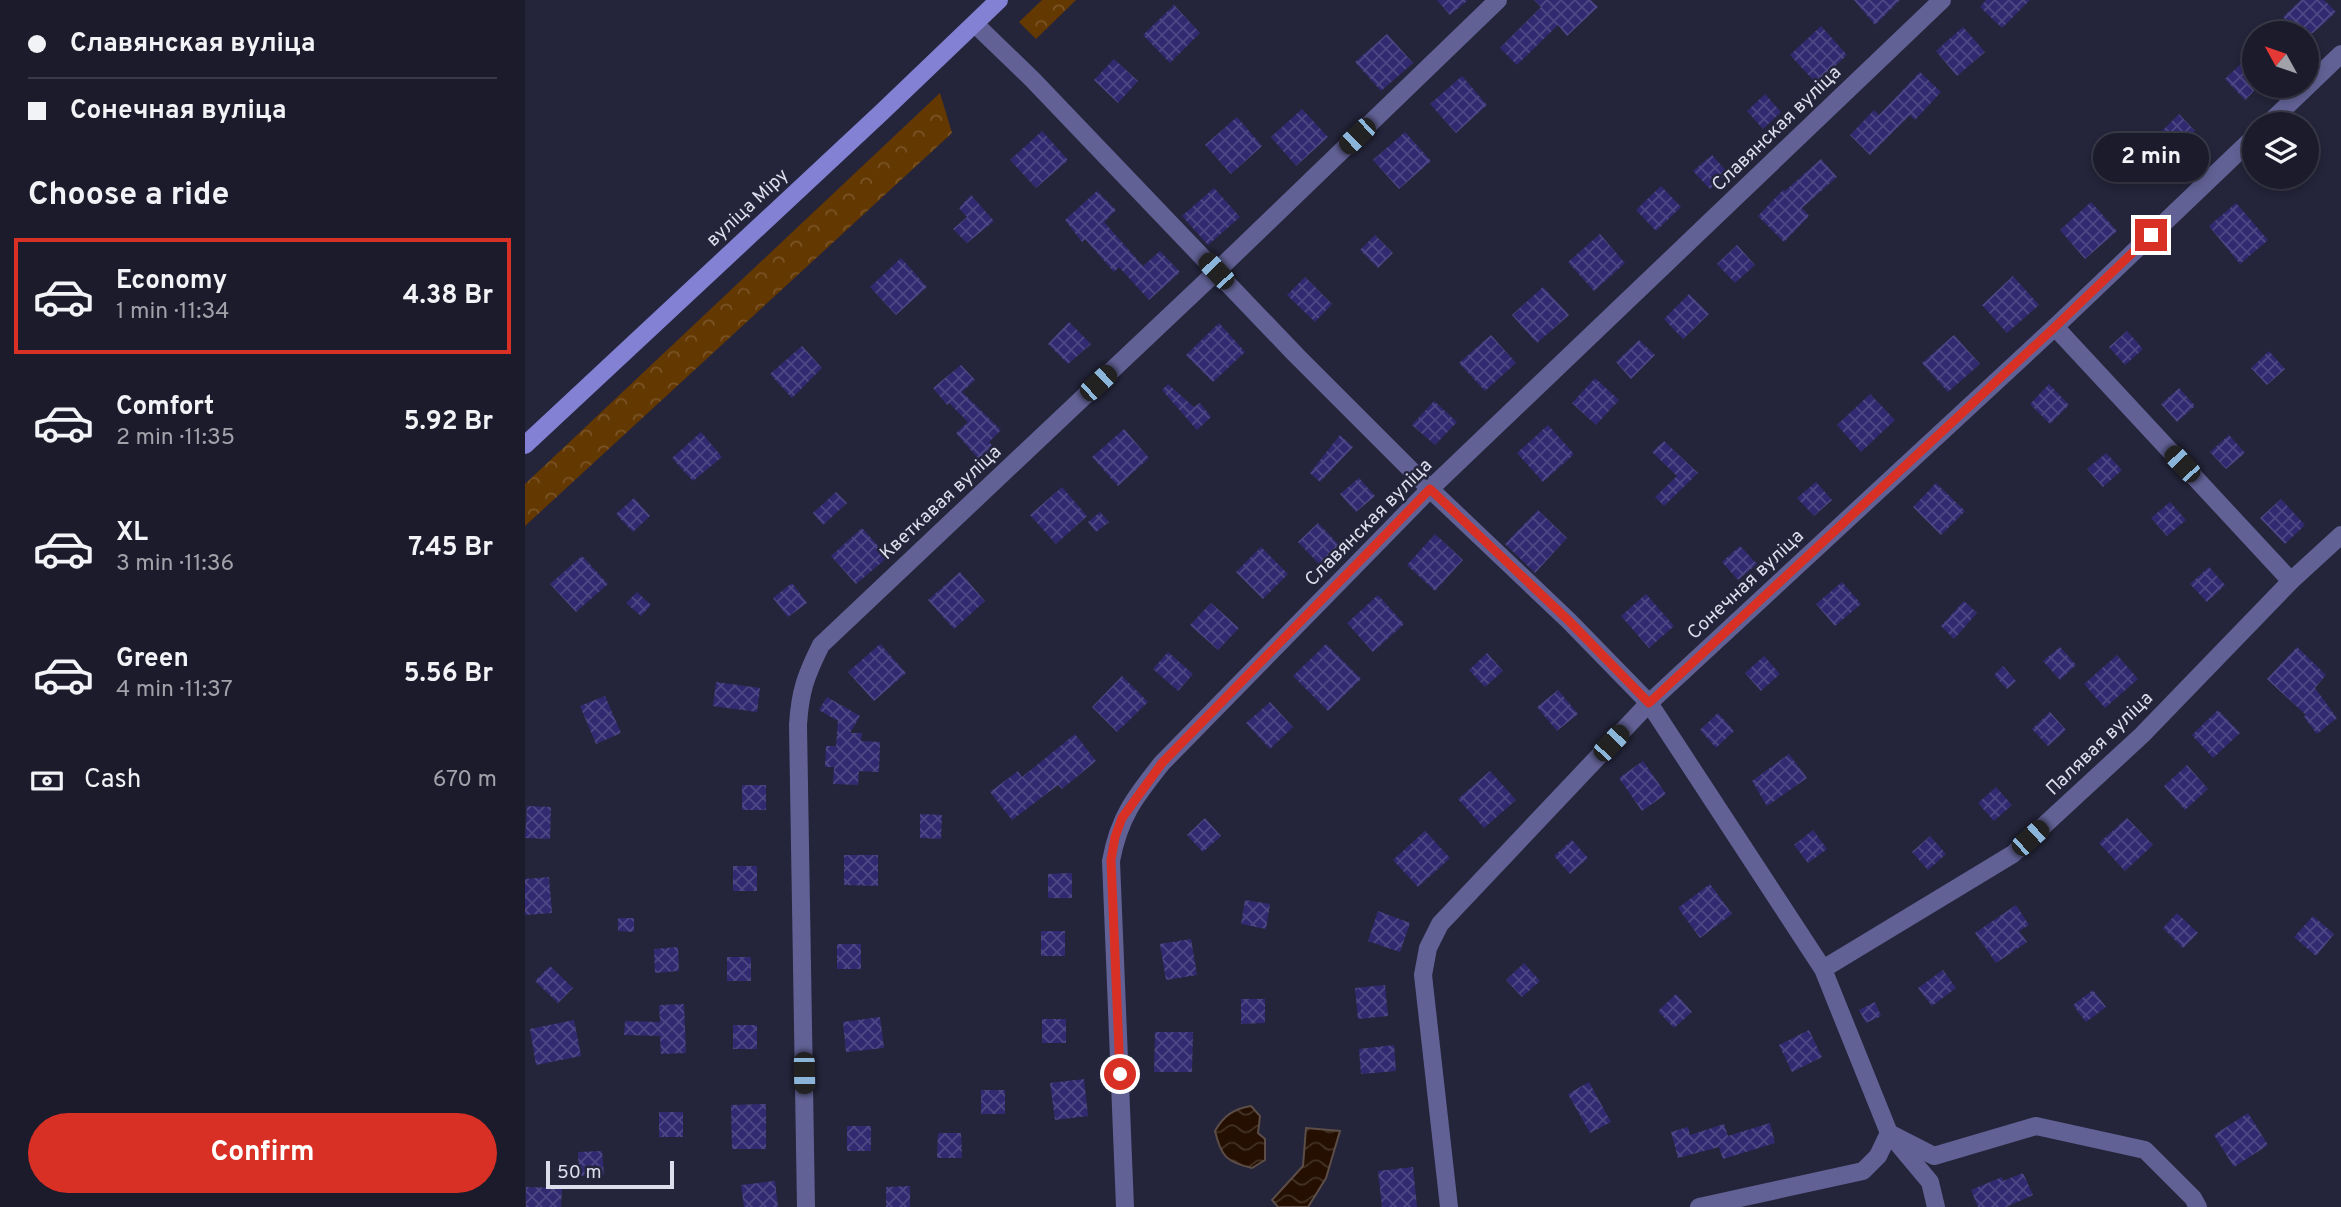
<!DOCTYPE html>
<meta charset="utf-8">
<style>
body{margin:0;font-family:Overpass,sans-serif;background:#242434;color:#f1f3f6;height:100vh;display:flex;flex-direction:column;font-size:26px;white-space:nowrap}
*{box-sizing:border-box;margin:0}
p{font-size:23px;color:#a0a1a9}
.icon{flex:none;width:38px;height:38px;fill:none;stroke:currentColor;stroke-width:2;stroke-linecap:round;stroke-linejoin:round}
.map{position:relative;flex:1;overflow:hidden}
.drawer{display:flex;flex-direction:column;background:#1b1b2c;width:525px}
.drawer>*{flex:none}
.guide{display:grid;align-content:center;height:154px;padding:0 28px;background:#1b1b2c}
.needle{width:46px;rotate:310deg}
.fabs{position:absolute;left:1717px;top:21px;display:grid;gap:14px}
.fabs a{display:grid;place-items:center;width:77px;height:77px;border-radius:50%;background:#1b1b2c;box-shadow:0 4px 10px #0003,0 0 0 2px #393948;font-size:35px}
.scale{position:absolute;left:21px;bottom:18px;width:128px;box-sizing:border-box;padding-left:7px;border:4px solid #ddddec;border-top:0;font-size:19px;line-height:24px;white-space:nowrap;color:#ddddec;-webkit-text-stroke:5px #24243a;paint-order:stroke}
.end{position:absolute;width:32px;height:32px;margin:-16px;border:9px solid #d93025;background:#fff;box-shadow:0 0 0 4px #fff}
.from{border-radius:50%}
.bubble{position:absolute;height:49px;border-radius:24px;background:#1b1b2c;box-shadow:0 4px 10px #0003,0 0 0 2px #393948;font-size:23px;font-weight:700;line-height:49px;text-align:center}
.car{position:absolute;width:21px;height:42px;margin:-21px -10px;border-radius:9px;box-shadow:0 0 5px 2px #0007;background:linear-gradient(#222 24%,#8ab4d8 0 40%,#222 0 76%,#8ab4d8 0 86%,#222 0)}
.guide b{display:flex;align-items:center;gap:24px;height:66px;font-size:26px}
.guide b+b{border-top:2px solid #393948}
.guide i{width:18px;height:18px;background:#f1f3f6}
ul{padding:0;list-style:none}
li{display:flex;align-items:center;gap:21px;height:116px;margin:0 14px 10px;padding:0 14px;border:4px solid transparent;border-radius:0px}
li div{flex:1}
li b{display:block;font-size:26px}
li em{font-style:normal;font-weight:700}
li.current{border-color:#d93025}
li>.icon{width:63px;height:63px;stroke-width:1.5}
h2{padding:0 28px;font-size:32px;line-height:84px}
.pay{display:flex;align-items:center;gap:18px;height:77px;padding:0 28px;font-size:26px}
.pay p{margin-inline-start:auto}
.action{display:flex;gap:14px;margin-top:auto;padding:14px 28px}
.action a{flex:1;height:80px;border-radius:42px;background:#d93025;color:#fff;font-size:28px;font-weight:700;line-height:80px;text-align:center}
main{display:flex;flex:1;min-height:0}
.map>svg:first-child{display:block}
.forest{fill:url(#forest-crowns)}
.water{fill:url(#water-waves);stroke:#5c4d47;stroke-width:2}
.building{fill:url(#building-cross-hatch)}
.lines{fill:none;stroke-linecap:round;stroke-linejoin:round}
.street{stroke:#616195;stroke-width:18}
.secondary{stroke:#8381d3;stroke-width:18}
.route{stroke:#d93025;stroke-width:9}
.labels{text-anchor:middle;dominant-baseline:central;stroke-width:5;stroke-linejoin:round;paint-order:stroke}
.street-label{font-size:19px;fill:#ddddec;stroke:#24243a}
</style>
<main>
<section class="drawer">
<div class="guide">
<b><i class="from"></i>Славянская вуліца</b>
<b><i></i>Сонечная вуліца</b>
</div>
<h2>Choose a ride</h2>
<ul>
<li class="current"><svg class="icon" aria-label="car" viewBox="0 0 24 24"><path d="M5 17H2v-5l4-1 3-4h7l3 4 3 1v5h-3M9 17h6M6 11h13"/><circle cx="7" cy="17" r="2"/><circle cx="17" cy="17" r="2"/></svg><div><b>Economy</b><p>1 min · 11:34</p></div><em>4.38 Br</em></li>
<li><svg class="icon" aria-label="car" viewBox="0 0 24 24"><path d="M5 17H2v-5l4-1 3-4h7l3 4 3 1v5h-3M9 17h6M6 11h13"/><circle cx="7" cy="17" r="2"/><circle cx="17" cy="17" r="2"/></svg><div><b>Comfort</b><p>2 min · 11:35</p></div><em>5.92 Br</em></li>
<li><svg class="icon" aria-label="car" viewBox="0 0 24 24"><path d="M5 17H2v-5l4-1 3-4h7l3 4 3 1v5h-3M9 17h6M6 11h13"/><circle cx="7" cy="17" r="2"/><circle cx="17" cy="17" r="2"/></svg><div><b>XL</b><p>3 min · 11:36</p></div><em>7.45 Br</em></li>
<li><svg class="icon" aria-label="car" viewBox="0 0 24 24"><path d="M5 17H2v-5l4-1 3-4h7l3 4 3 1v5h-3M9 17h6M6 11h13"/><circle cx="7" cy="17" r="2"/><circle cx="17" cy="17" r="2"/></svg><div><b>Green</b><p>4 min · 11:37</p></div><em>5.56 Br</em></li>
</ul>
<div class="pay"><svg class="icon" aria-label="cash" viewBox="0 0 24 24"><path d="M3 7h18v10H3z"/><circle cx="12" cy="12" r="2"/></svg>Cash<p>670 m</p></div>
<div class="action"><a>Confirm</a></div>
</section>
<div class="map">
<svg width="1816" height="1207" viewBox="0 0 1816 1207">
<defs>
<pattern id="forest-crowns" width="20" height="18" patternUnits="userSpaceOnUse" patternTransform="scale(1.75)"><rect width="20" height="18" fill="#643801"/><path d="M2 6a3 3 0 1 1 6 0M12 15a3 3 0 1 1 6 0" fill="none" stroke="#7a5426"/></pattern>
<pattern id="water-waves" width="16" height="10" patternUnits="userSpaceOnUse" patternTransform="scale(1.75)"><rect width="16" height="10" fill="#240f00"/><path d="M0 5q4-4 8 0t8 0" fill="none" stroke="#433225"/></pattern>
<pattern id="building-cross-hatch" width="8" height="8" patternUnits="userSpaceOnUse" patternTransform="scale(1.75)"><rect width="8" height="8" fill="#322a71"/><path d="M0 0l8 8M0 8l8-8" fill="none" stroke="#4f4885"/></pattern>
</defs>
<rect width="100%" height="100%" fill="#24243a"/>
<!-- forest -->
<g class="forest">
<polygon points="517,0 551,0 511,39 494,22"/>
<polygon points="415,93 427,133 0,526 0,484"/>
</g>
<!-- water -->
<g class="water">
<path d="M726,1106L735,1116L733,1133L740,1139V1160L727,1168C701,1162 696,1156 690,1131C699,1115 709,1109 726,1106Z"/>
<polygon points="781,1128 815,1131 801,1178 783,1207 753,1207 747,1200 778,1166"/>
</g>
<!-- building -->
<g class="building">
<polygon points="912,0 943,0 925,15"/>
<polygon points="1009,0 1066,0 1073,7 1042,36 1033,25 992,65 975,48 1016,7"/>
<polygon points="1329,0 1375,0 1350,25"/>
<polygon points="1461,0 1505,0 1477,28 1455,7"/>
<polygon points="1776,0 1799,0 1811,12 1788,33 1773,33 1758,17"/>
<polygon points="649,5 675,33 645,63 618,35"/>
<polygon points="1296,26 1322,55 1291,83 1265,55"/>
<polygon points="1438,27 1460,52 1432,76 1411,51"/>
<polygon points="862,34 888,63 856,91 830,62"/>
<polygon points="589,59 613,81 593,103 569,80"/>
<polygon points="1721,59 1729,67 1729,91 1720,100 1700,79"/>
<polygon points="1395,72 1416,92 1390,120 1385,115 1345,155 1325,135 1349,110 1354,115"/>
<polygon points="937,76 962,105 931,133 905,104"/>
<polygon points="1240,94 1256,112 1238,129 1222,111"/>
<polygon points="777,109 803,137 771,166 746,137"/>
<polygon points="1654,114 1670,131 1649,152 1633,135"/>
<polygon points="712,117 737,146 706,174 680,145"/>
<polygon points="517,131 543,160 511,188 485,160"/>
<polygon points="880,132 906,161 874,189 848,160"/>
<polygon points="1187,155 1203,173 1185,189 1168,171"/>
<polygon points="1296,159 1312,177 1277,208 1284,216 1259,242 1233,216 1258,190 1260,191"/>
<polygon points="1136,186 1156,207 1131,231 1111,210"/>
<polygon points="689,188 715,217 683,245 657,216"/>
<polygon points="572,191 591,210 579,222 618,266 635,251 655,272 624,300 594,267 589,272 560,239 557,242 540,220"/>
<polygon points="446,195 469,221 442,243 428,229 442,217 434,208"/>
<polygon points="1566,202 1592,231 1560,259 1535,230"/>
<polygon points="1711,203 1743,240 1715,264 1684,226"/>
<polygon points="1075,234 1100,263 1069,291 1043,262"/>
<polygon points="850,235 868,253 853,268 835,250"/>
<polygon points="1212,245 1230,265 1210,283 1192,264"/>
<polygon points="376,258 402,287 371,315 345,287"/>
<polygon points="1488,276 1514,305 1482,333 1457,305"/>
<polygon points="780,277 807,304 790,322 762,295"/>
<polygon points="1018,287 1044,315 1012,343 987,315"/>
<polygon points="1164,294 1184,314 1158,339 1139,319"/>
<polygon points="544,322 566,344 543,364 523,344"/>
<polygon points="694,323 720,352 688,382 661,355"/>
<polygon points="1602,331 1618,349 1600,365 1584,347"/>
<polygon points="966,335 991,363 960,391 934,363"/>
<polygon points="1429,335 1455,364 1423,392 1397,363"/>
<polygon points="1114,340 1130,355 1106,379 1091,362"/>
<polygon points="277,346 297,368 267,398 245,374"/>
<polygon points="1744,351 1760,369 1742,385 1726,368"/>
<polygon points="436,365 450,380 437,392 476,430 464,442 472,451 458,464 431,433 443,422 424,403 422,405 408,388"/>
<polygon points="1070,378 1094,400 1071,425 1047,403"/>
<polygon points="643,384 669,407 675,403 686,417 672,430 637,390"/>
<polygon points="1524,384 1544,405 1525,424 1505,404"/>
<polygon points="1654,388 1670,406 1652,422 1636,404"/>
<polygon points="1345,394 1370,420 1336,452 1312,425"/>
<polygon points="909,401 932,422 910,445 887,425"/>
<polygon points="1023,425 1049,454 1018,482 992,453"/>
<polygon points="599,429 624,458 593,486 567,457"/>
<polygon points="176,432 197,457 168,481 147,458"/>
<polygon points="815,435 828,447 795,482 785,473"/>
<polygon points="1704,435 1720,453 1701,469 1685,452"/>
<polygon points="1139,441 1173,473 1139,506 1130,497 1152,476 1127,452"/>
<polygon points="1581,453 1597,470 1578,487 1562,469"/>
<polygon points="834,478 850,496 831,512 815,494"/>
<polygon points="1291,482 1307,500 1289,516 1272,498"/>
<polygon points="1411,483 1440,511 1416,535 1388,507"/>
<polygon points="537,487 562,516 531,544 505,515"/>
<polygon points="311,492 322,503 298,525 288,513"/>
<polygon points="109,498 125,516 108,532 91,514"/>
<polygon points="1756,499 1780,525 1760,544 1735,518"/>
<polygon points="1645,502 1661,520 1642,536 1626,518"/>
<polygon points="1013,510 1042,538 1010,573 980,544"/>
<polygon points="575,512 584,522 571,532 563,522"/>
<polygon points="793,523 814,545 794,564 773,542"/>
<polygon points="337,528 363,557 331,584 306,556"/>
<polygon points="910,534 938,560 910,591 882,565"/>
<polygon points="1215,546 1232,564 1213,580 1197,562"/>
<polygon points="736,547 763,574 738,599 711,572"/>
<polygon points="57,556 83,584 51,612 25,584"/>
<polygon points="1684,567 1700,585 1682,602 1665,584"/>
<polygon points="435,572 460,601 429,629 403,600"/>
<polygon points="1317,582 1336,604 1310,626 1291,604"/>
<polygon points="267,583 282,603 263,617 248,598"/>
<polygon points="112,592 126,605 116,616 101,603"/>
<polygon points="1121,594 1149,626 1124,648 1096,616"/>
<polygon points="853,595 879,624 848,652 822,623"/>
<polygon points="1439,601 1452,613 1429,639 1416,626"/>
<polygon points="686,603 714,628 693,650 665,625"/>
<polygon points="355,644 381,673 349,701 323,672"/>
<polygon points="801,644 836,679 803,711 768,676"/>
<polygon points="1535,647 1551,665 1535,680 1518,661"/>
<polygon points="1772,647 1801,675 1790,688 1812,718 1792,734 1779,717 1781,715 1742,679"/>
<polygon points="643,652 668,674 653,691 628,669"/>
<polygon points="962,653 978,671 960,687 944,670"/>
<polygon points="1592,655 1613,679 1580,708 1559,684"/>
<polygon points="1239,656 1255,674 1236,691 1220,673"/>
<polygon points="1478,666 1491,681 1482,689 1469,675"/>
<polygon points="597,676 623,702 592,732 567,707"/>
<polygon points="191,682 235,688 232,712 188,706"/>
<polygon points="1033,690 1053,714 1032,731 1012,707"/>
<polygon points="80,696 96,733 71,744 55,706"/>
<polygon points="302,697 335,716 325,733 337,733 336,741 355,742 354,772 334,771 333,785 308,784 309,767 300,767 301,746 311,746 313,721 294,710"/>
<polygon points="745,702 768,727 745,749 721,723"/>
<polygon points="1693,710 1715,733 1688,758 1667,735"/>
<polygon points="1525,712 1541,730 1523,746 1507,729"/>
<polygon points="1193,713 1209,731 1191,748 1175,730"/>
<polygon points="550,734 571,761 537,789 533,785 487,820 465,792 493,771 497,777"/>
<polygon points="1264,754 1282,778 1242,806 1227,781"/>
<polygon points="1118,761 1141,794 1117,811 1094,778"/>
<polygon points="1662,765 1683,789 1660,810 1639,786"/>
<polygon points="965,771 991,800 959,828 933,799"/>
<rect x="217" y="785" width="24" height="25"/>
<polygon points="1471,787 1487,805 1469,821 1453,803"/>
<polygon points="2,806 26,807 25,839 0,838"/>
<polygon points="395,814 417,815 416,839 395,838"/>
<polygon points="680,818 696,836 678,852 662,835"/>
<polygon points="1602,818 1628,845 1600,871 1574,843"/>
<polygon points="1288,830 1302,849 1283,863 1269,845"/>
<polygon points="900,831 925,858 893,887 868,860"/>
<polygon points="1405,836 1421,854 1403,870 1387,852"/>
<polygon points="1047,840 1063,858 1045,874 1029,856"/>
<polygon points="319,855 353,855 353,886 319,885"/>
<rect x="208" y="866" width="24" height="25"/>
<polygon points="547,873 547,898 523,898 523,874"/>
<polygon points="24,877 27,913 0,915 0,879"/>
<polygon points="1185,884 1207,914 1175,938 1153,908"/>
<polygon points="720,900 745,904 741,929 716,924"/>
<polygon points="1491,905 1504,925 1494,931 1502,942 1471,963 1450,933"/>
<polygon points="853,911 885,923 875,952 843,941"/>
<polygon points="1652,913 1673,933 1658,948 1638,928"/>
<polygon points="1788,916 1809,934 1791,956 1769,937"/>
<polygon points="93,918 109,918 109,932 93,931"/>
<rect x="516" y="931" width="24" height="25"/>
<polygon points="666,939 672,975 641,980 635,944"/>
<rect x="312" y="944" width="24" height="25"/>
<polygon points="153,947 154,971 130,973 129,949"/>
<rect x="202" y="957" width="24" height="24"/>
<polygon points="999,963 1015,981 997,997 981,980"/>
<polygon points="25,966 48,988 33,1003 10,981"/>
<polygon points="1418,970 1431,988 1407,1006 1393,988"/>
<polygon points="860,985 863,1016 833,1019 830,988"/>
<polygon points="1568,990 1581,1007 1561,1022 1548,1005"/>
<polygon points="1151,994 1167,1012 1149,1028 1133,1011"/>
<polygon points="716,999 740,999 740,1023 716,1024"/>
<polygon points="1350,1002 1356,1016 1341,1023 1334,1010"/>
<polygon points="159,1004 161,1053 136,1054 135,1036 99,1035 100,1021 135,1022 134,1005"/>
<polygon points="355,1017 359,1048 321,1052 318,1022"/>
<rect x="517" y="1019" width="24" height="24"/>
<polygon points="49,1020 56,1056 11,1065 5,1029"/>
<rect x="208" y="1025" width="24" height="24"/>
<polygon points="1284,1030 1297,1057 1267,1072 1254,1045"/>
<polygon points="630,1032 668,1032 667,1072 629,1072"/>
<polygon points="869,1045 871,1071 836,1074 834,1049"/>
<polygon points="559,1079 563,1116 530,1120 525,1083"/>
<polygon points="1064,1082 1086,1122 1065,1133 1043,1094"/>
<rect x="456" y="1090" width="24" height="24"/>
<polygon points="241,1104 241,1149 207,1149 206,1105"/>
<rect x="134" y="1112" width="24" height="25"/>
<polygon points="1723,1113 1743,1145 1709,1167 1689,1135"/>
<polygon points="1245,1123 1250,1143 1198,1159 1194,1147 1153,1158 1146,1132 1163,1127 1165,1135 1199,1124 1203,1136"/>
<rect x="322" y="1126" width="24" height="25"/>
<polygon points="413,1133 436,1133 437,1158 412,1158"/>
<polygon points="77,1151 79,1175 54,1176 53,1152"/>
<polygon points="888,1167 892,1207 857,1207 853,1171"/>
<polygon points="1498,1173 1508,1195 1481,1207 1453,1207 1446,1190 1477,1177 1478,1181"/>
<polygon points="250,1181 253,1207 219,1207 216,1185"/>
<polygon points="385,1186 385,1207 361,1207 361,1187"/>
<polygon points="1,1187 37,1188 36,1207 1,1207"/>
</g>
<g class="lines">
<!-- street -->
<g class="street">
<polyline points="450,24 507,79 771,355 905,489 1044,621 1124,703 1298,969 1364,1133 1405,1182 1411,1207"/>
<polyline points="1743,124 1816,54"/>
<polyline points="1530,327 1766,581"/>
<polyline points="1298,969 1488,854 1617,735 1766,581 1816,535"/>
<path d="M281,1207L273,725C275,691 281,675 296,645L692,271L973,0"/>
<path d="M600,1207L586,861C594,817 610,797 637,763L905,489L1417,0"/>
<polyline points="924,1207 898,975 903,948 915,924 1124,703 1530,327 1729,137"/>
<polyline points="1174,1207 1338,1171 1353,1156 1364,1133 1409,1156 1511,1126 1620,1150 1668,1198 1673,1207"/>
</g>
<!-- secondary -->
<polyline class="secondary" points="0,445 357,112 474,0"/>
</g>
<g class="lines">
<!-- route -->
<polyline class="route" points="595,1074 586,860 590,837 597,818 637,763 905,489 1044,621 1124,703 1530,327 1626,235"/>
</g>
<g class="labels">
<!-- street labels -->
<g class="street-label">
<text transform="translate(1252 129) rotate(-44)">Славянская вуліца</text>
<text transform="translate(223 208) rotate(-43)">вуліца Міру</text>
<text transform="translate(416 503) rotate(-43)">Кветкавая вуліца</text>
<text transform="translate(844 523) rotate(-45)">Славянская вуліца</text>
<text transform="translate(1221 585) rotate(-43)">Сонечная вуліца</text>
<text transform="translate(1575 744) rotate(-44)">Палявая вуліца</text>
</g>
</g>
</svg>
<div class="fabs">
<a><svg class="needle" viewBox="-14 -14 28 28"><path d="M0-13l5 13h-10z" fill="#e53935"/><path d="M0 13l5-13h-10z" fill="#a0a1a9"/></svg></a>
<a><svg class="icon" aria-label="layers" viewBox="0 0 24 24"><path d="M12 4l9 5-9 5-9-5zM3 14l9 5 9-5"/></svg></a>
</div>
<div class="scale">50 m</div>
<i class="end from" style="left:595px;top:1074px"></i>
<i class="end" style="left:1626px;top:235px"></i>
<div class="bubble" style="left:1568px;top:133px;width:116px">2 min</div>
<i class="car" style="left:832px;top:136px;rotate:226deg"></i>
<i class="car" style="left:691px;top:271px;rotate:317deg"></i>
<i class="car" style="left:573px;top:383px;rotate:47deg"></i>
<i class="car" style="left:1657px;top:464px;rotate:317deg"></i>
<i class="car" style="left:1086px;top:743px;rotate:43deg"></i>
<i class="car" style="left:1505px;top:838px;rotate:48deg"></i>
<i class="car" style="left:279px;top:1073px;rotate:179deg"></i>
</div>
</main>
